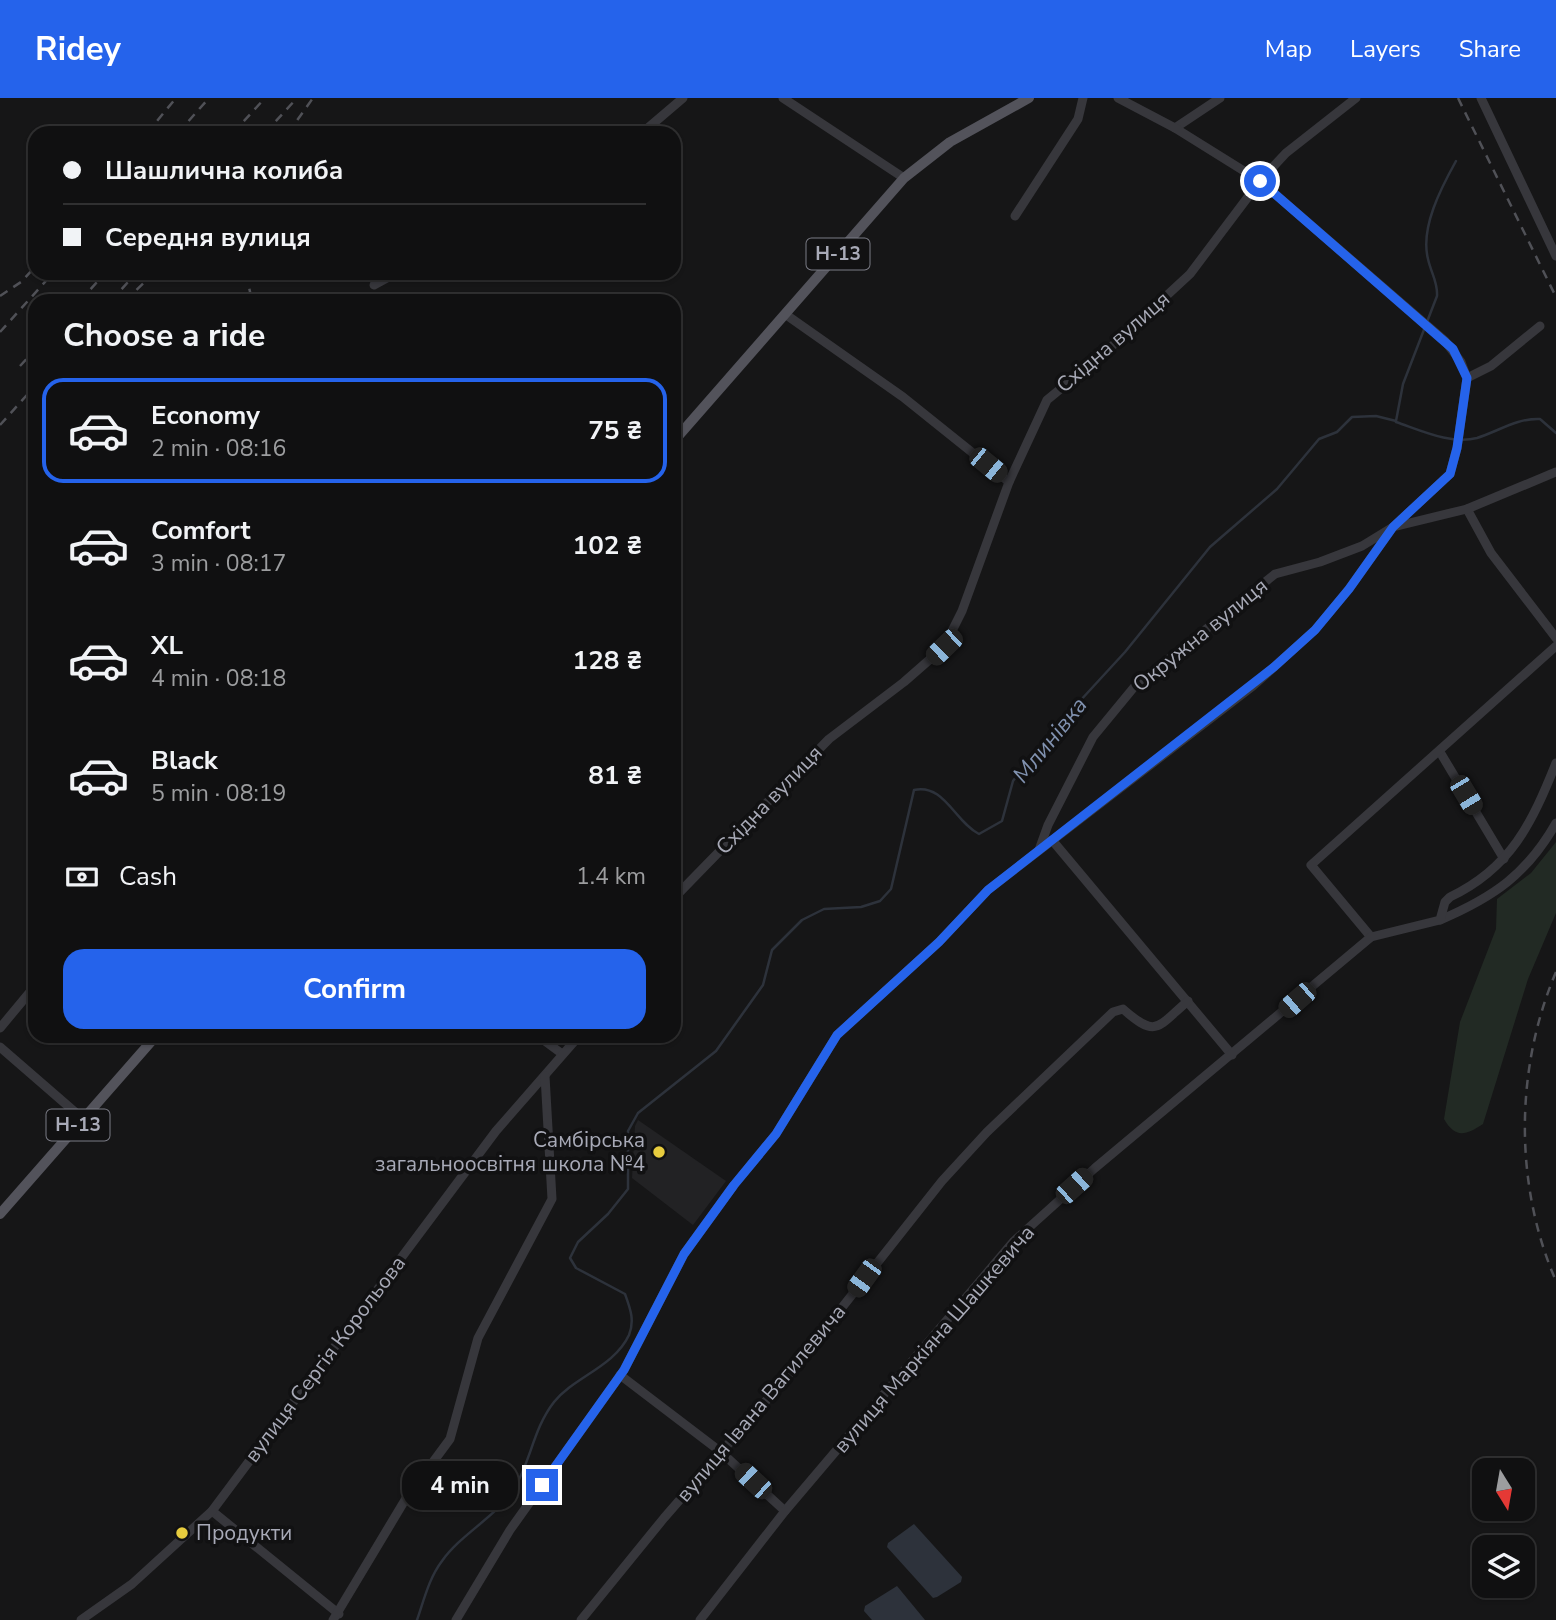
<!DOCTYPE html>
<meta charset="utf-8">
<style>
body{margin:0;font-family:"Nunito Sans",sans-serif;background:#19191a;color:#f1f3f6;height:100vh;display:flex;flex-direction:column;font-size:26px;white-space:nowrap}
*{box-sizing:border-box;margin:0}
p{font-size:23px;color:#9c9d9f}
.icon{flex:none;width:38px;height:38px;fill:none;stroke:currentColor;stroke-width:2;stroke-linecap:round;stroke-linejoin:round}
.map{position:relative;flex:1;overflow:hidden}
.side{position:absolute;left:28px;top:196px;width:653px;height:749px;display:flex;flex-direction:column;background:#101011;border-radius:21px;box-shadow:0 2px 5px #0004,0 0 0 2px #303031}
.side>*{flex:none}
.banner{position:absolute;left:28px;top:28px;width:653px;height:154px;border-radius:21px;box-shadow:0 2px 5px #0004,0 0 0 2px #303031;display:grid;align-content:center;height:154px;padding:0 35px;background:#101011}
.needle{width:46px;rotate:169deg}
.buttons{position:absolute;left:1472px;top:1360px;display:grid;gap:14px}
.buttons a{display:grid;place-items:center;width:63px;height:63px;border-radius:14px;background:#101011;box-shadow:0 2px 5px #0004,0 0 0 2px #303031;font-size:35px}
.end{position:absolute;width:32px;height:32px;margin:-16px;border:9px solid #2563eb;background:#fff;box-shadow:0 0 0 4px #fff}
.from{border-radius:50%}
.bubble{position:absolute;height:49px;border-radius:21px;background:#101011;box-shadow:0 2px 5px #0004,0 0 0 2px #303031;font-size:23px;font-weight:700;line-height:49px;text-align:center}
.car{position:absolute;width:21px;height:42px;margin:-21px -10px;border-radius:9px;box-shadow:0 0 5px 2px #0007;background:linear-gradient(#222 24%,#8ab4d8 0 40%,#222 0 76%,#8ab4d8 0 86%,#222 0)}
.banner b{display:flex;align-items:center;gap:24px;height:66px;font-size:26px}
.banner b+b{border-top:2px solid #303031}
.banner i{width:18px;height:18px;background:#f1f3f6}
ul{padding:0;list-style:none}
li{display:flex;align-items:center;gap:21px;height:105px;margin:0 14px 10px;padding:0 21px;border:4px solid transparent;border-radius:21px}
li div{flex:1}
li b{display:block;font-size:26px}
li em{font-style:normal;font-weight:700}
li.on{border-color:#2563eb}
li>.icon{width:63px;height:63px;stroke-width:1.5}
h2{padding:0 35px;font-size:32px;line-height:84px}
.pay{display:flex;align-items:center;gap:18px;height:77px;padding:0 35px;font-size:26px}
.pay p{margin-inline-start:auto}
.cta{display:flex;gap:14px;margin-top:auto;padding:14px 35px}
.cta a{flex:1;height:80px;border-radius:21px;background:#2563eb;color:#fff;font-size:28px;font-weight:700;line-height:80px;text-align:center}
header{display:flex;align-items:center;gap:42px;box-sizing:border-box;height:98px;padding:0 35px;background:#2563eb;color:#fff}
header strong{font-size:33px}
nav{display:flex;gap:38px;margin-inline-start:auto;font-size:24px}
.map>svg:first-child{display:block}
.built{fill:#222224}
.green{fill:#222a24}
.water{fill:#2d323b}
.lines{fill:none;stroke-linecap:round;stroke-linejoin:round}
.stream{stroke:#2d323b;stroke-width:2.5}
.minor{stroke:#37373c;stroke-width:9}
.major{stroke:#53535b;stroke-width:10}
.rail{stroke:#505157;stroke-width:2.5;stroke-dasharray:9 7;stroke-linecap:butt}
.route{stroke:#2563eb;stroke-width:9}
.poi-dot{fill:#e7cc3e;stroke:#111112;stroke-width:2.5}
.labels{text-anchor:middle;dominant-baseline:central;stroke-width:7;stroke-linejoin:round;paint-order:stroke}
.shield{fill:#111112;stroke:#7b7c86;stroke-width:2}
.shield-label{font-size:19px;font-weight:bold;fill:#a8aab7}
.street-label{font-size:21px;fill:#a8aab7;stroke:#111112}
.poi-label{font-size:21px;fill:#a8aab7;stroke:#111112;text-anchor:end}
.water-label{font-size:23px;font-style:italic;fill:#8192b0;stroke:#111112}
</style>
<header>
<strong>Ridey</strong>
<nav><a>Map</a><a>Layers</a><a>Share</a></nav>
</header>
<div class="map">
<svg width="1556" height="1522" viewBox="0 0 1556 1522">
<rect width="100%" height="100%" fill="#161617"/>
<!-- built -->
<polygon class="built" points="638,1022 726,1083 693,1127 632,1080 635,1028"/>
<!-- green -->
<path class="green" d="M1556,744V815L1528,881L1483,1026C1465,1038 1455,1040 1444,1021L1460,924L1496,831L1497,801L1531,775Z"/>
<!-- water -->
<g class="water">
<polygon points="914,1426 962,1479 961,1484 937,1499 933,1500 887,1449 888,1445"/>
<polygon points="897,1488 925,1522 872,1522 864,1513 865,1508"/>
</g>
<g class="lines">
<!-- stream -->
<g class="stream">
<path d="M1396,324C1420,332 1451,347 1477,340C1499,333 1517,320 1540,321L1556,335"/>
<path d="M417,1522C424,1502 429,1480 442,1463C461,1436 496,1419 514,1391C531,1363 533,1331 554,1304C574,1279 614,1269 629,1237C635,1222 630,1210 625,1196L576,1170L570,1160L578,1144L608,1116L628,1091V1033L638,1015L716,953L763,887L772,852L802,822L824,811L861,809L880,803L891,791L914,692C944,685 955,724 979,736L1002,723L1013,683L1045,641L1125,554L1210,449L1277,391L1319,341L1337,334L1352,319L1376,318L1396,323L1403,286L1437,198C1438,184 1431,175 1428,161C1420,130 1441,90 1456,63"/>
</g>
<!-- minor -->
<g class="minor">
<polyline points="783,0 904,80"/>
<polyline points="1481,0 1556,158"/>
<polyline points="1175,30 1220,0"/>
<polyline points="642,35 683,0"/>
<polyline points="1015,118 1078,21 1083,0"/>
<polyline points="374,187 396,175"/>
<polyline points="785,216 903,299 1009,384"/>
<polyline points="1467,280 1491,268 1540,228"/>
<polyline points="1467,411 1491,455 1556,540"/>
<polyline points="1440,654 1504,761"/>
<polyline points="1052,742 1232,957"/>
<polyline points="1039,752 1048,727 1093,639 1135,588 1275,476 1320,464 1362,448 1393,429 1450,376 1457,350 1467,280 1461,264 1445,243 1260,83 1175,30 1118,0"/>
<polyline points="674,800 829,641 904,584 944,549 962,513 1009,384 1047,302 1109,251 1190,176 1260,83 1286,55 1356,0"/>
<path d="M1440,822C1494,799 1527,776 1556,725"/>
<polyline points="1371,839 1311,767 1556,548"/>
<polyline points="0,930 35,888"/>
<polyline points="538,938 561,955"/>
<polyline points="0,949 83,1021"/>
<polyline points="620,1277 721,1354 785,1413"/>
<polyline points="212,1413 339,1516"/>
<polyline points="81,1522 132,1486 212,1413 496,1033 579,938"/>
<polyline points="333,1522 405,1402 450,1341 478,1240 552,1101 545,978"/>
<polyline points="456,1522 510,1432 624,1272 684,1156 734,1087 776,1036 837,937 939,844 988,792 1253,588 1315,532 1349,491 1393,429 1467,411 1556,374"/>
<path d="M581,1522L664,1420L791,1274L942,1083L987,1034L1113,914L1123,911C1157,941 1157,929 1188,903"/>
<path d="M700,1522L785,1413L1014,1143L1095,1070L1371,839L1440,822L1445,804L1450,799C1511,770 1532,725 1556,665"/>
</g>
<!-- major -->
<g class="major">
<polyline points="674,343 904,80 950,44 1029,0"/>
<polyline points="0,1116 156,938"/>
</g>
<!-- rail -->
<g class="rail">
<polyline points="1458,0 1556,199"/>
<polyline points="147,35 176,0"/>
<polyline points="178,35 209,0"/>
<polyline points="233,35 265,0"/>
<polyline points="265,35 297,0"/>
<polyline points="288,35 313,0"/>
<polyline points="246,175 252,203"/>
<polyline points="0,198 21,184 35,169"/>
<polyline points="80,203 105,175"/>
<polyline points="111,203 136,175"/>
<polyline points="125,203 154,175"/>
<polyline points="0,234 53,175"/>
<polyline points="20,268 35,252"/>
<polyline points="0,327 35,288"/>
<path d="M1556,874C1515,970 1514,1087 1556,1183"/>
</g>
</g>
<g class="lines">
<!-- route -->
<polyline class="route" points="542,1387 624,1272 684,1156 734,1087 776,1036 837,937 939,844 988,792 1274,569 1315,532 1349,491 1393,429 1450,376 1457,350 1467,280 1453,251 1260,83"/>
</g>
<!-- markers -->
<g class="poi-dot">
<circle cx="659" cy="1054" r="7"/>
<circle cx="182" cy="1435" r="7"/>
</g>
<g class="labels">
<!-- shield labels -->
<g class="shield">
<rect x="806.5" y="140.5" width="63" height="31" rx="5"/>
<rect x="46.5" y="1011.5" width="63" height="31" rx="5"/>
</g>
<g class="shield-label">
<text x="838" y="156">Н-13</text>
<text x="78" y="1027">Н-13</text>
</g>
<!-- street labels -->
<g class="street-label">
<text transform="translate(1113 244) rotate(-41)">Східна вулиця</text>
<text transform="translate(1200 537) rotate(-39)">Окружна вулиця</text>
<text transform="translate(769 702) rotate(-46)">Східна вулиця</text>
<text transform="translate(934 1241) rotate(-49)">вулиця Маркіяна Шашкевича</text>
<text transform="translate(325 1261) rotate(-53)">вулиця Сергія Корольова</text>
<text transform="translate(761 1305) rotate(-50)">вулиця Івана Вагилевича</text>
</g>
<!-- poi labels -->
<g class="poi-label">
<text x="645" y="1042">Самбірська<tspan x="645" dy="24">загальноосвітня школа №4</tspan></text>
<text x="196" y="1435" text-anchor="start">Продукти</text>
</g>
<!-- water labels -->
<g class="water-label">
<text transform="translate(1050 642) rotate(-51)">Млинівка</text>
</g>
</g>
</svg>
<div class="buttons">
<a><svg class="needle" viewBox="-14 -14 28 28"><path d="M0-13l5 13h-10z" fill="#e53935"/><path d="M0 13l5-13h-10z" fill="#9c9d9f"/></svg></a>
<a><svg class="icon" aria-label="layers" viewBox="0 0 24 24"><path d="M12 4l9 5-9 5-9-5zM3 14l9 5 9-5"/></svg></a>
</div>
<i class="end from" style="left:1260px;top:83px"></i>
<i class="end" style="left:542px;top:1387px"></i>
<div class="bubble" style="left:402px;top:1363px;width:116px">4 min</div>
<i class="car" style="left:988px;top:367px;rotate:129deg"></i>
<i class="car" style="left:944px;top:549px;rotate:226deg"></i>
<i class="car" style="left:1466px;top:697px;rotate:149deg"></i>
<i class="car" style="left:1297px;top:902px;rotate:229deg"></i>
<i class="car" style="left:1074px;top:1088px;rotate:48deg"></i>
<i class="car" style="left:864px;top:1180px;rotate:216deg"></i>
<i class="car" style="left:753px;top:1383px;rotate:313deg"></i>
<div class="banner">
<b><i class="from"></i>Шашлична колиба</b>
<b><i></i>Середня вулиця</b>
</div>
<section class="side">
<h2>Choose a ride</h2>
<ul>
<li class="on"><svg class="icon" aria-label="car" viewBox="0 0 24 24"><path d="M5 17H2v-5l4-1 3-4h7l3 4 3 1v5h-3M9 17h6M6 11h13"/><circle cx="7" cy="17" r="2"/><circle cx="17" cy="17" r="2"/></svg><div><b>Economy</b><p>2 min · 08:16</p></div><em>75 ₴</em></li>
<li><svg class="icon" aria-label="car" viewBox="0 0 24 24"><path d="M5 17H2v-5l4-1 3-4h7l3 4 3 1v5h-3M9 17h6M6 11h13"/><circle cx="7" cy="17" r="2"/><circle cx="17" cy="17" r="2"/></svg><div><b>Comfort</b><p>3 min · 08:17</p></div><em>102 ₴</em></li>
<li><svg class="icon" aria-label="car" viewBox="0 0 24 24"><path d="M5 17H2v-5l4-1 3-4h7l3 4 3 1v5h-3M9 17h6M6 11h13"/><circle cx="7" cy="17" r="2"/><circle cx="17" cy="17" r="2"/></svg><div><b>XL</b><p>4 min · 08:18</p></div><em>128 ₴</em></li>
<li><svg class="icon" aria-label="car" viewBox="0 0 24 24"><path d="M5 17H2v-5l4-1 3-4h7l3 4 3 1v5h-3M9 17h6M6 11h13"/><circle cx="7" cy="17" r="2"/><circle cx="17" cy="17" r="2"/></svg><div><b>Black</b><p>5 min · 08:19</p></div><em>81 ₴</em></li>
</ul>
<div class="pay"><svg class="icon" aria-label="cash" viewBox="0 0 24 24"><path d="M3 7h18v10H3z"/><circle cx="12" cy="12" r="2"/></svg>Cash<p>1.4 km</p></div>
<div class="cta"><a>Confirm</a></div>
</section>
</div>
